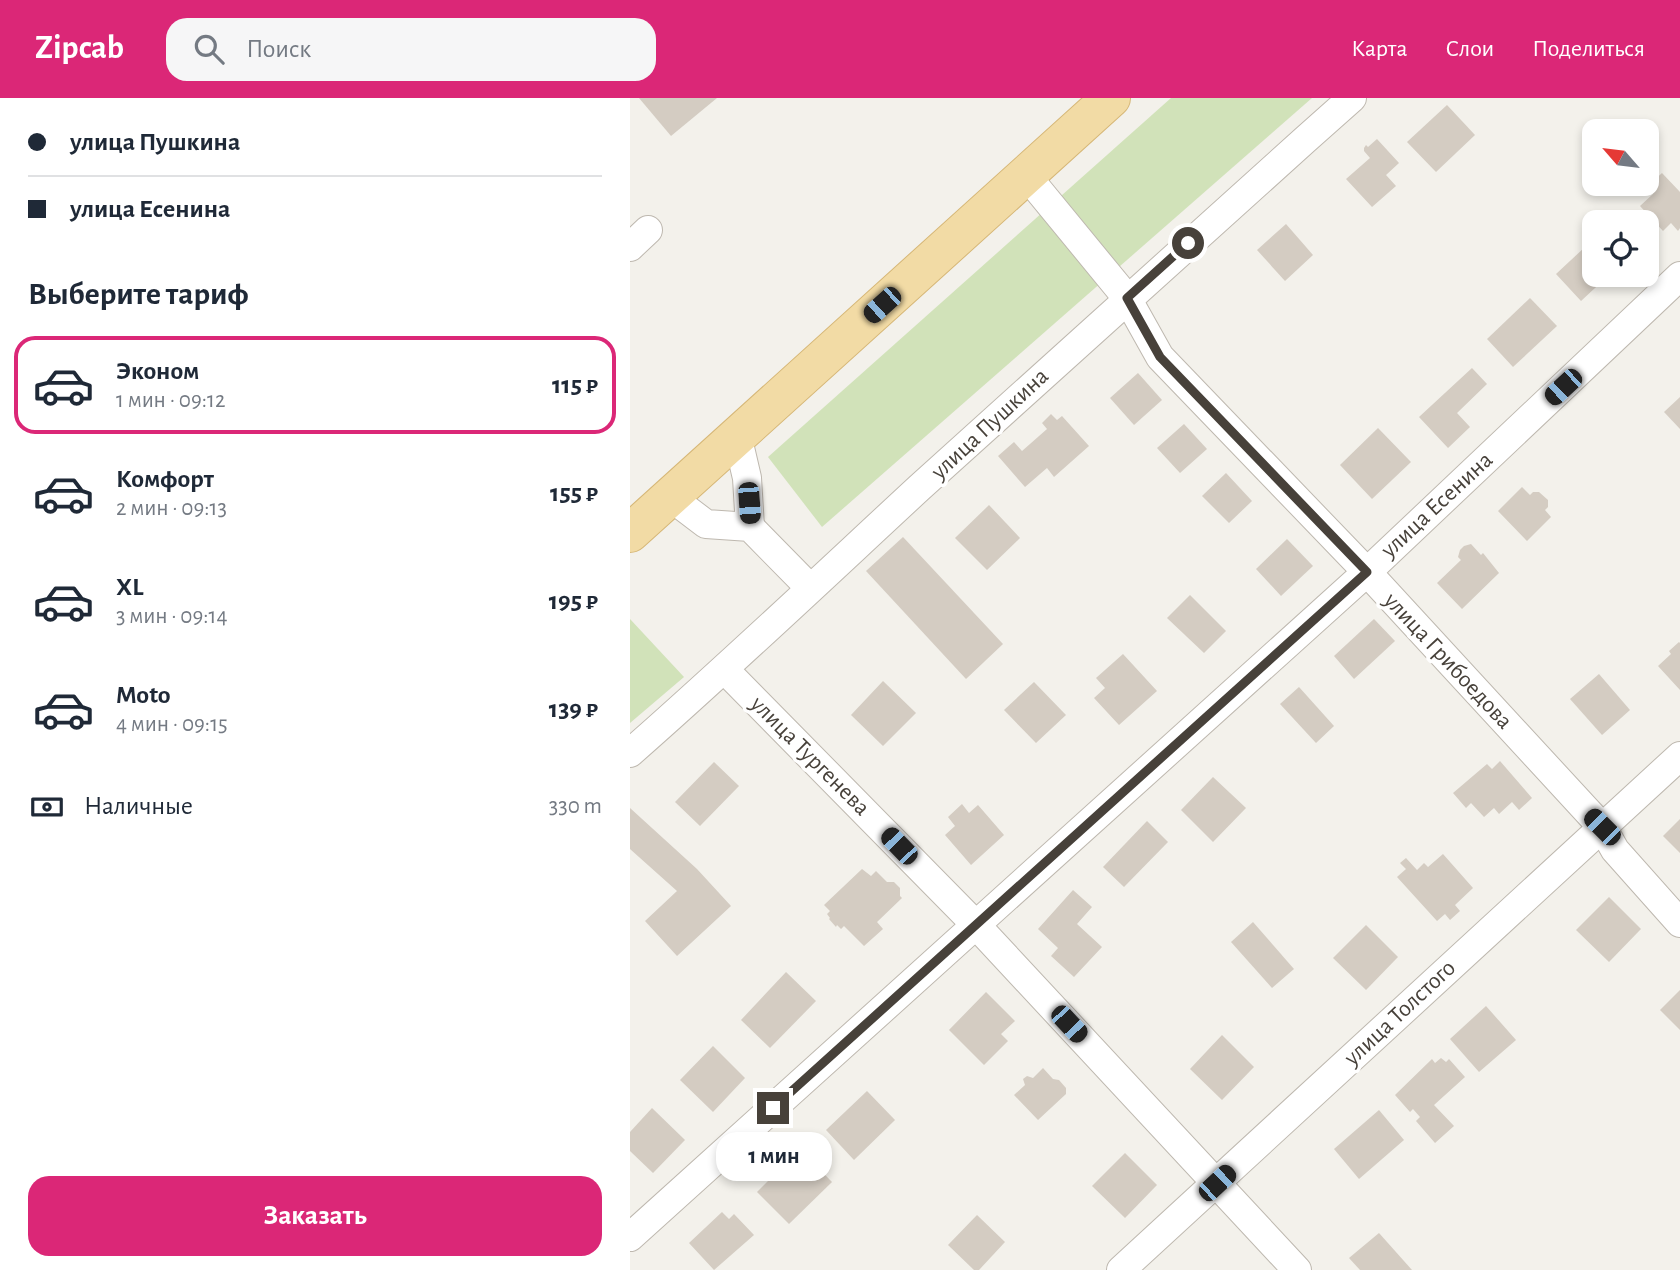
<!DOCTYPE html>
<html lang="ru">
<meta charset="utf-8">
<style>
body{margin:0;font-family:"Alegreya Sans",sans-serif;background:#f6f6f7;color:#1f2937;height:100vh;display:flex;flex-direction:column;font-size:26px;white-space:nowrap}
*{box-sizing:border-box;margin:0}
p{font-size:23px;color:#747a83}
.icon{flex:none;width:38px;height:38px;fill:none;stroke:currentColor;stroke-width:2;stroke-linecap:round;stroke-linejoin:round}
.map{position:relative;flex:1;overflow:hidden}
.panel{display:flex;flex-direction:column;background:#fff;width:630px}
.panel>*{flex:none}
.top-card{display:grid;align-content:center;height:154px;padding:0 28px;background:#fff}
.needle{width:46px;rotate:298deg}
.fabs{position:absolute;left:952px;top:21px;display:grid;gap:14px}
.fabs a{display:grid;place-items:center;width:77px;height:77px;border-radius:14px;background:#fff;box-shadow:0 4px 10px #0003;font-size:35px}
.end{position:absolute;width:32px;height:32px;margin:-16px;border:9px solid #47413a;background:#fff;box-shadow:0 0 0 4px #fff}
.from{border-radius:50%}
.bubble{position:absolute;height:49px;border-radius:21px;background:#fff;box-shadow:0 4px 10px #0003;font-size:23px;font-weight:600;line-height:49px;text-align:center}
.car{position:absolute;width:21px;height:42px;margin:-21px -10px;border-radius:9px;box-shadow:0 0 5px 2px #0007;background:linear-gradient(#222 24%,#8ab4d8 0 40%,#222 0 76%,#8ab4d8 0 86%,#222 0)}
.top-card b{display:flex;align-items:center;gap:24px;height:66px;font-size:26px}
.top-card b+b{border-top:2px solid #e0e1e3}
.top-card i{width:18px;height:18px;background:#1f2937}
ul{padding:0;list-style:none}
li{display:flex;align-items:center;gap:21px;height:98px;margin:0 14px 10px;padding:0 14px;border:4px solid transparent;border-radius:21px}
li div{flex:1}
li b{display:block;font-size:26px}
li em{font-style:normal;font-weight:600}
li.current{border-color:#db2777}
li>.icon{width:63px;height:63px;stroke-width:1.5}
h2{padding:0 28px;font-size:32px;line-height:84px}
.pay{display:flex;align-items:center;gap:18px;height:77px;padding:0 28px;font-size:26px}
.pay p{margin-inline-start:auto}
.cta{display:flex;gap:14px;margin-top:auto;padding:14px 28px}
.cta a{flex:1;height:80px;border-radius:21px;background:#db2777;color:#fff;font-size:28px;font-weight:600;line-height:80px;text-align:center}
header{display:flex;align-items:center;gap:42px;box-sizing:border-box;height:98px;padding:0 35px;background:#db2777;color:#fff}
header strong{font-size:33px}
nav{display:flex;gap:38px;margin-inline-start:auto;font-size:24px}
.search{width:490px;height:63px;background:#f6f6f7;display:flex;align-items:center;gap:18px;box-sizing:border-box;padding:0 24px;border-radius:21px;color:#747a83;font-size:26px}
main{display:flex;flex:1;min-height:0}
.map>svg:first-child{display:block}
.green{fill:#d1e2b9}
.building{fill:#d4ccc2}
.lines{fill:none;stroke-linecap:round;stroke-linejoin:round}
.minor-casing{stroke:#beb8af;stroke-width:30}
.primary-casing{stroke:#d6b777;stroke-width:40}
.minor{stroke:#fff;stroke-width:28}
.primary{stroke:#f2dba5;stroke-width:38}
.route{stroke:#47413a;stroke-width:9}
.labels{text-anchor:middle;dominant-baseline:central;stroke-width:7;stroke-linejoin:round;paint-order:stroke}
.street-label{font-size:24px;fill:#47413a;stroke:#fff}
</style>
<header>
<strong>Zipcab</strong>
<div class="search"><svg class="icon" aria-label="search" viewBox="0 0 24 24"><circle cx="10" cy="10" r="6"/><path d="M15 15l6 6"/></svg>Поиск</div>
<nav><a>Карта</a><a>Слои</a><a>Поделиться</a></nav>
</header>
<main>
<section class="panel">
<div class="top-card">
<b><i class="from"></i>улица Пушкина</b>
<b><i></i>улица Есенина</b>
</div>
<h2>Выберите тариф</h2>
<ul>
<li class="current"><svg class="icon" aria-label="car" viewBox="0 0 24 24"><path d="M5 17H2v-5l4-1 3-4h7l3 4 3 1v5h-3M9 17h6M6 11h13"/><circle cx="7" cy="17" r="2"/><circle cx="17" cy="17" r="2"/></svg><div><b>Эконом</b><p>1 мин · 09:12</p></div><em>115 ₽</em></li>
<li><svg class="icon" aria-label="car" viewBox="0 0 24 24"><path d="M5 17H2v-5l4-1 3-4h7l3 4 3 1v5h-3M9 17h6M6 11h13"/><circle cx="7" cy="17" r="2"/><circle cx="17" cy="17" r="2"/></svg><div><b>Комфорт</b><p>2 мин · 09:13</p></div><em>155 ₽</em></li>
<li><svg class="icon" aria-label="car" viewBox="0 0 24 24"><path d="M5 17H2v-5l4-1 3-4h7l3 4 3 1v5h-3M9 17h6M6 11h13"/><circle cx="7" cy="17" r="2"/><circle cx="17" cy="17" r="2"/></svg><div><b>XL</b><p>3 мин · 09:14</p></div><em>195 ₽</em></li>
<li><svg class="icon" aria-label="car" viewBox="0 0 24 24"><path d="M5 17H2v-5l4-1 3-4h7l3 4 3 1v5h-3M9 17h6M6 11h13"/><circle cx="7" cy="17" r="2"/><circle cx="17" cy="17" r="2"/></svg><div><b>Moto</b><p>4 мин · 09:15</p></div><em>139 ₽</em></li>
</ul>
<div class="pay"><svg class="icon" aria-label="cash" viewBox="0 0 24 24"><path d="M3 7h18v10H3z"/><circle cx="12" cy="12" r="2"/></svg>Наличные<p>330 m</p></div>
<div class="cta"><a>Заказать</a></div>
</section>
<div class="map">
<svg width="1050" height="1172" viewBox="0 0 1050 1172">
<rect width="100%" height="100%" fill="#f3f1eb"/>
<!-- green -->
<g class="green">
<polygon points="541,0 682,0 192,429 138,359"/>
<polygon points="0,521 54,579 0,625"/>
</g>
<!-- building -->
<g class="building">
<polygon points="9,0 87,0 41,38"/>
<polygon points="817,7 845,37 806,74 777,44"/>
<polygon points="747,41 769,65 756,77 766,88 742,109 716,81 740,60 734,53 734,50 736,47 738,49"/>
<polygon points="1032,75 1050,94 1050,130 1048,133 1041,125 1033,133 1010,108 1023,96 1017,89"/>
<polygon points="656,126 683,157 655,183 627,152"/>
<polygon points="955,149 964,159 964,177 979,177 951,203 926,176"/>
<polygon points="900,200 927,228 883,269 857,241"/>
<polygon points="842,270 857,286 827,315 840,329 818,350 789,319"/>
<polygon points="508,275 532,302 504,327 480,300"/>
<polygon points="1050,299 1050,331 1034,314"/>
<polygon points="421,316 427,322 432,318 459,348 424,379 417,370 395,389 368,358 384,344 392,353 417,331 412,325"/>
<polygon points="554,326 577,351 550,375 527,350"/>
<polygon points="748,330 781,364 742,401 710,367"/>
<polygon points="596,375 622,403 599,425 572,398"/>
<polygon points="892,389 900,397 903,394 909,394 918,402 918,409 915,412 921,419 897,443 868,413"/>
<polygon points="359,407 390,440 357,472 325,440"/>
<polygon points="273,439 373,546 336,581 236,473"/>
<polygon points="657,441 683,468 651,498 626,471"/>
<polygon points="841,446 851,457 853,455 869,475 832,511 807,485 831,462 828,459 830,452 834,448"/>
<polygon points="560,497 596,533 574,555 537,520"/>
<polygon points="744,521 765,543 724,581 704,558"/>
<polygon points="1049,544 1050,545 1050,592 1028,568 1041,556 1039,553"/>
<polygon points="493,556 527,593 489,627 464,600 475,590 466,580"/>
<polygon points="969,576 1000,612 972,637 940,601"/>
<polygon points="253,583 286,615 253,648 221,617"/>
<polygon points="404,584 436,617 406,645 374,612"/>
<polygon points="669,589 704,628 686,645 650,606"/>
<polygon points="870,663 902,700 889,712 882,704 869,716 864,710 854,719 841,705 836,710 823,695 857,666 862,671"/>
<polygon points="84,664 109,688 70,728 45,704"/>
<polygon points="583,679 616,710 583,744 551,712"/>
<polygon points="332,706 339,715 348,707 374,737 341,767 315,737 325,728 318,719"/>
<polygon points="0,710 67,771 101,808 47,858 15,823 47,793 0,751"/>
<polygon points="1050,721 1050,755 1033,738"/>
<polygon points="517,723 538,744 494,789 473,769"/>
<polygon points="813,756 843,790 825,807 830,813 820,822 815,816 807,823 767,779 776,771 770,765 776,760 787,772 794,765 798,769"/>
<polygon points="232,771 241,778 246,773 257,784 264,784 270,790 270,798 272,800 247,824 253,831 234,848 214,828 211,831 207,827 206,829 199,821 200,820 197,816 200,813 194,807"/>
<polygon points="443,792 462,809 447,826 472,849 444,879 421,858 428,850 408,831"/>
<polygon points="979,799 1011,831 979,864 946,832"/>
<polygon points="623,824 664,871 642,890 601,844"/>
<polygon points="736,827 768,859 736,892 703,860"/>
<polygon points="156,874 186,903 140,950 111,922"/>
<polygon points="1050,892 1050,932 1030,912"/>
<polygon points="356,894 385,923 371,936 378,943 354,967 319,932"/>
<polygon points="856,908 886,942 849,974 820,941"/>
<polygon points="592,937 624,969 592,1002 560,971"/>
<polygon points="83,948 115,980 83,1014 50,982"/>
<polygon points="811,960 816,964 819,961 835,979 804,1007 824,1028 805,1045 786,1023 790,1019 783,1011 780,1014 765,997 802,961 805,965"/>
<polygon points="413,970 423,981 429,982 436,990 436,996 408,1022 384,997 395,987 393,981 397,978 403,980"/>
<polygon points="237,993 265,1022 224,1062 196,1032"/>
<polygon points="22,1010 55,1042 23,1075 0,1053 0,1034"/>
<polygon points="749,1012 774,1042 729,1081 704,1051"/>
<polygon points="170,1051 202,1084 159,1126 127,1094"/>
<polygon points="495,1055 527,1087 495,1120 462,1088"/>
<polygon points="92,1114 99,1121 104,1116 124,1137 84,1172 59,1145"/>
<polygon points="347,1117 375,1144 349,1172 344,1172 318,1147"/>
<polygon points="749,1135 782,1172 730,1172 719,1160"/>
</g>
<g class="lines">
<!-- minor casing -->
<g class="minor-casing">
<g id="minor">
<polyline points="396,77 497,200 530,259 737,474 972,729 985,752 1050,825"/>
<polyline points="0,149 18,132"/>
<polyline points="107,337 117,380 120,429"/>
<polyline points="39,398 76,426 120,429 180,490"/>
<polyline points="95,572 346,827 667,1172"/>
<path d="M0,655C98,569 193,479 289,390C433,259 577,129 722,0"/>
<polyline points="0,1139 737,474 1050,178"/>
<polyline points="491,1172 1050,658"/>
</g>
</g>
<!-- primary casing -->
<g class="primary-casing">
<polyline id="primary" points="0,435 481,0"/>
</g>
<!-- minor -->
<use href="#minor" class="minor"/>
<!-- primary -->
<use href="#primary" class="primary"/>
</g>
<g class="lines">
<!-- route -->
<polyline class="route" points="143,1010 737,474 530,259 497,200 558,145"/>
</g>
<g class="labels">
<!-- street labels -->
<g class="street-label">
<text transform="translate(360 326) rotate(-43)">улица Пушкина</text>
<text transform="translate(807 407) rotate(-43)">улица Есенина</text>
<text transform="translate(818 563) rotate(47)">улица Грибоедова</text>
<text transform="translate(180 658) rotate(45)">улица Тургенева</text>
<text transform="translate(770 915) rotate(-43)">улица Толстого</text>
</g>
</g>
</svg>
<div class="fabs">
<a><svg class="needle" viewBox="-14 -14 28 28"><path d="M0-13l5 13h-10z" fill="#e53935"/><path d="M0 13l5-13h-10z" fill="#747a83"/></svg></a>
<a><svg class="icon" aria-label="locate" viewBox="0 0 24 24"><circle cx="12" cy="12" r="6"/><path d="M12 2v4M12 18v4M2 12h4M18 12h4"/></svg></a>
</div>
<i class="end from" style="left:558px;top:145px"></i>
<i class="end" style="left:143px;top:1010px"></i>
<div class="bubble" style="left:86px;top:1034px;width:116px">1 мин</div>
<i class="car" style="left:252px;top:207px;rotate:228deg"></i>
<i class="car" style="left:933px;top:289px;rotate:227deg"></i>
<i class="car" style="left:119px;top:405px;rotate:176deg"></i>
<i class="car" style="left:972px;top:729px;rotate:315deg"></i>
<i class="car" style="left:269px;top:748px;rotate:316deg"></i>
<i class="car" style="left:439px;top:926px;rotate:137deg"></i>
<i class="car" style="left:587px;top:1085px;rotate:47deg"></i>
</div>
</main>
